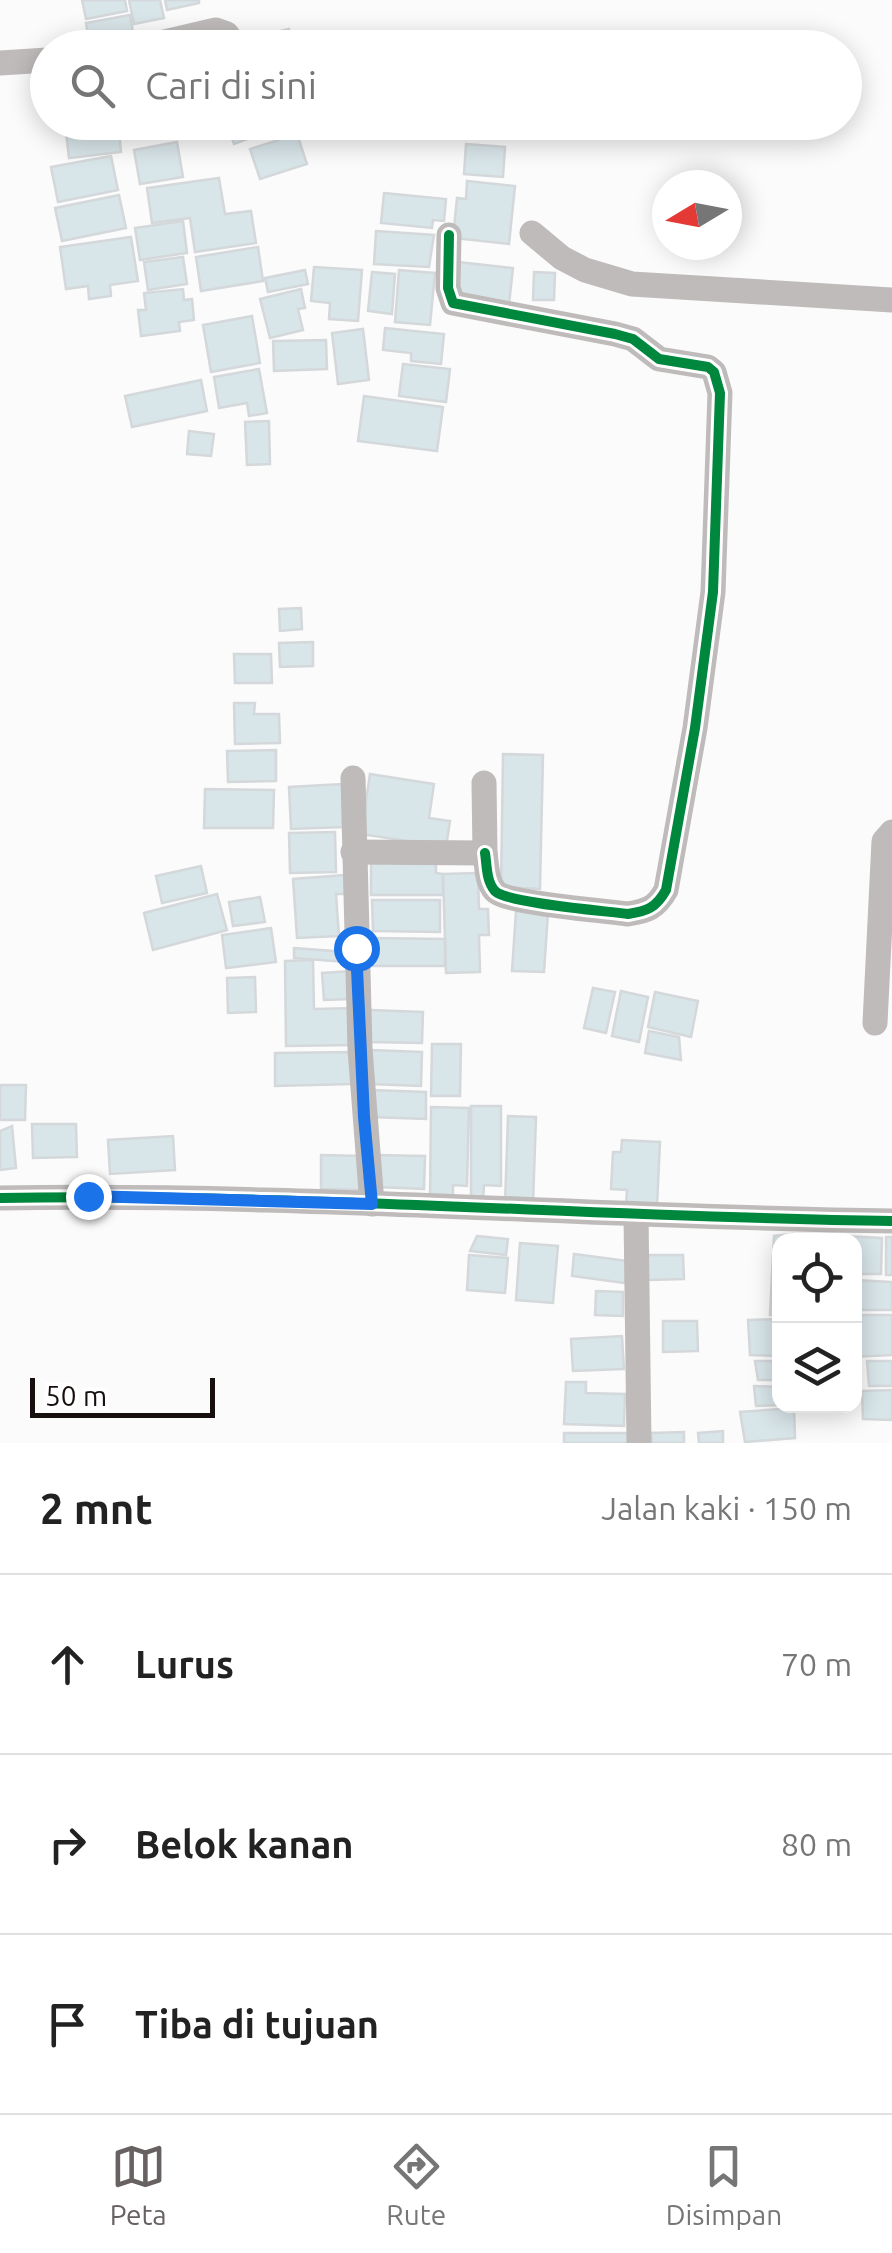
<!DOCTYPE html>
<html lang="id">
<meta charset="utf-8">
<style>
body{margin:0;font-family:Ubuntu,sans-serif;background:#f2f2f2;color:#222}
.controls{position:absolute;right:30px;bottom:30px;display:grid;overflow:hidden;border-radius:20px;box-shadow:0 5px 25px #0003}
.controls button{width:90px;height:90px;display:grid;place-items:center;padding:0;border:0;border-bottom:2px solid #e0e0e0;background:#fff;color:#222;font:50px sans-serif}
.compass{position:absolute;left:652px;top:170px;width:90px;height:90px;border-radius:50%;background:#fff;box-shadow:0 5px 25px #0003;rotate:260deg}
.scale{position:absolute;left:30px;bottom:25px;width:185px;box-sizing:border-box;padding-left:10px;border:5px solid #170f0e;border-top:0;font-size:28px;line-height:35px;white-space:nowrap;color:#170f0e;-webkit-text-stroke:8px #fff;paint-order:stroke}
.stop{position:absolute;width:30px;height:30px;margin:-22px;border:8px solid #1a73e8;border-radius:50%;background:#fff}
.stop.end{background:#1a73e8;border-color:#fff;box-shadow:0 2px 10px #0008}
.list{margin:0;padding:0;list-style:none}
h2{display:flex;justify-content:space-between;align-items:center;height:130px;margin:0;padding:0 40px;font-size:42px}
h2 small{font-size:32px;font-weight:400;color:#767676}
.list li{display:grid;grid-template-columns:65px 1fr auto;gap:30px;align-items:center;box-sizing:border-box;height:180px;padding:0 40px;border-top:2px solid #e0e0e0}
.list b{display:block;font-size:38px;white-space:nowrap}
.list em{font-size:32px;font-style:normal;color:#767676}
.icon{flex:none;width:55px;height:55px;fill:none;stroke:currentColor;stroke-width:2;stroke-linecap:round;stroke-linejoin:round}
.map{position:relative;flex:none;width:892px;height:1443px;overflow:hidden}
.search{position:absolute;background:#fff;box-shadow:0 5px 25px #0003;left:30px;right:30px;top:30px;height:110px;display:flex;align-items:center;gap:25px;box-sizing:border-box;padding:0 35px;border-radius:55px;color:#767676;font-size:38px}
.sheet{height:670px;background:#fff}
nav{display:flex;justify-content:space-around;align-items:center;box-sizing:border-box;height:140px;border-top:2px solid #e0e0e0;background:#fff;font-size:28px;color:#767676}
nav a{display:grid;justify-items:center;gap:5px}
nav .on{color:#676261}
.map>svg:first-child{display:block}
.building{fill:#d8e5e9;stroke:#d4d8da;stroke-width:2.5}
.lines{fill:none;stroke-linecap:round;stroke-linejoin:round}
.minor{stroke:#bebbba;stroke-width:25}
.cycleway-casing{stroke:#fff;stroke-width:16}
.cycleway{stroke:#00873e;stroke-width:10}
.route{stroke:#1a73e8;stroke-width:12}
</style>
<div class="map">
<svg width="892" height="1443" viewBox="0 0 892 1443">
<rect width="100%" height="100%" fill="#fbfbfb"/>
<g class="building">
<path d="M82,0H125L127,11L86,19Z"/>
<path d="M129,0H160L164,18L134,24Z"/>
<path d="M165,0H199V3L167,10Z"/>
<path d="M130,15L135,44L90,48L86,23Z"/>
<path d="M289,29L294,48H250L248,38Z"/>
<path d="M65,122H118L121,152L69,158Z"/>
<path d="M226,122H276L278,128L234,144Z"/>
<path d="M297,134L307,164L260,179L250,149Z"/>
<path d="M177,142L183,177L140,184L134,150Z"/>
<path d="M466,144L505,147L503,177L464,174Z"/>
<path d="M111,156L118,190L58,202L51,167Z"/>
<path d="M219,178L225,214L251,211L256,243L195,252L190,218L152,223L147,188Z"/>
<path d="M467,181L515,186L509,244L453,238L457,198L466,199Z"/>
<path d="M384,193L446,199L444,221L433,220L432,228L381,223Z"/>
<path d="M119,195L126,228L62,241L55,208Z"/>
<path d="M183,221L187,253L140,260L135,228Z"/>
<path d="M376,231L434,235L429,267L374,264Z"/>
<path d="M131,237L138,281L110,285L111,296L89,299L88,286L66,289L60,247Z"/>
<path d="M258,247L263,281L201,291L196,257Z"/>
<path d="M183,257L187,284L148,290L144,262Z"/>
<path d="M458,262L513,268L509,304L454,299Z"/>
<path d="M314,267L362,270L358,321L329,319L330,303L311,301Z"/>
<path d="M305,270L308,284L268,292L265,278Z"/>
<path d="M399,270L435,273L430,325L395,322Z"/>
<path d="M372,272L395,274L392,314L368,311Z"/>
<path d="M534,272L555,273L554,300H533Z"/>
<path d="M183,289L184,300L192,299L194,320L179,322L180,331L141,336L138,310H146L144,293Z"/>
<path d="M301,289L305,308L298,309L303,330L270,338L260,299Z"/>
<path d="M252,316L260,363L211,372L203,325Z"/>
<path d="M385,328L444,334L441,364L411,361V353L383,350Z"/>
<path d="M363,329L369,380L338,384L332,333Z"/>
<path d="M326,340L327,369L274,371L273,341Z"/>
<path d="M403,364L450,369L446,402L399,396Z"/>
<path d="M259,369L267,413L249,416L247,403L219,408L214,377Z"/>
<path d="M201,380L207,411L132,427L125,396Z"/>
<path d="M364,396L443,407L437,451L358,441Z"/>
<path d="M269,421L270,464L247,465L245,422Z"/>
<path d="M189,431L214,434L211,456L187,454Z"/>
<path d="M301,608L302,629L280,631L279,609Z"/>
<path d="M313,642V666L280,667L279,643Z"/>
<path d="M234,654H271L272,683H235Z"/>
<path d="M234,703H255L254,714H279L280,743L235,744Z"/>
<path d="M276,750V781L228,782L227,751Z"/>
<path d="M503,754L543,755L540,889L501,887Z"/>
<path d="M370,774L434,784L429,818L450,821L446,847L361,834Z"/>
<path d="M342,784L344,827L291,829L289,787Z"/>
<path d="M205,789L274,790L273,828H204Z"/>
<path d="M335,832L336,872L290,873L289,833Z"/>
<path d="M371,861H436V873L443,874V895H371Z"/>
<path d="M201,866L207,893L162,903L156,876Z"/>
<path d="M478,873L479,909H488L489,935H479L480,972L446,973L443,874Z"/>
<path d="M344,875L345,894H336L339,936L297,938L293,879Z"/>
<path d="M217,894L227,930L153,950L144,913Z"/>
<path d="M260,897L265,922L233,926L229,902Z"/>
<path d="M372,900H440V932L373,931Z"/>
<path d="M516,911L548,913L544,972L512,971Z"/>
<path d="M271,928L276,962L226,968L222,935Z"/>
<path d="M373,938L445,939V966H373Z"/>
<path d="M294,948L346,952V962L294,958Z"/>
<path d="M313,960L314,1009L355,1008V1045L286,1046L285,961Z"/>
<path d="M351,971L352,999L324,1000L322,973Z"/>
<path d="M255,977L256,1012L228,1013L227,978Z"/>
<path d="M593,988L615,992L606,1033L584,1028Z"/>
<path d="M621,991L648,997L639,1042L612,1036Z"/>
<path d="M655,992L698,1001L691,1037L648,1027Z"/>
<path d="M370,1010L423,1012L422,1043L369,1042Z"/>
<path d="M649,1031L679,1037L681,1060L645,1053Z"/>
<path d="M432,1044H461L460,1096H431Z"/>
<path d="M370,1050L422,1052L421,1086L370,1084Z"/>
<path d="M351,1052L352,1084L275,1086V1053Z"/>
<path d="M0,1085H26L25,1120H0Z"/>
<path d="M371,1090L426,1092V1119L370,1117Z"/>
<path d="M471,1106H501V1186L484,1185L483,1199H471Z"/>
<path d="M431,1107L469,1108L467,1186L453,1185V1199H430Z"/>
<path d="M508,1116L536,1117L533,1205L505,1204Z"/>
<path d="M32,1124H76L77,1157L33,1158Z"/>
<path d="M12,1126L16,1168L0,1170V1131Z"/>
<path d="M173,1136L175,1170L110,1174L108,1140Z"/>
<path d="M622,1140L660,1142L657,1206L626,1205L627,1190L611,1189L613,1152H621Z"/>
<path d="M321,1155L362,1156V1190L321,1189Z"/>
<path d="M377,1155L425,1156L424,1189L376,1187Z"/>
<path d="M793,1234V1240H780V1315H770L774,1236Z"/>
<path d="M477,1236L508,1239L506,1255L470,1251Z"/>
<path d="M844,1236L882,1238L881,1274H856L854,1240H844Z"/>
<rect x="886" y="1237" width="6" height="38"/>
<path d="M520,1243L558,1246L553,1303L516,1300Z"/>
<path d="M574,1254L628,1261L625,1283L572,1276Z"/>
<path d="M469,1255L508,1258L505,1293L467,1290Z"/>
<path d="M642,1255H683L684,1279L649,1280Z"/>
<path d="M854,1280L892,1282V1310H854Z"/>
<path d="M596,1291L623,1292V1316L595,1315Z"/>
<path d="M854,1315H892V1355L854,1357Z"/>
<path d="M780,1319V1356L750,1355L748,1320Z"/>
<path d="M663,1321H697L698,1351L663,1352Z"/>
<path d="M622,1336L624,1369L573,1371L571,1339Z"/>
<path d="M755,1361H780V1380H758Z"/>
<path d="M867,1361H892V1386H869Z"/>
<path d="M566,1382H586V1393L625,1394L624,1426L564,1424Z"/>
<path d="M754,1386L780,1387V1405L756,1406Z"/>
<path d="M892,1390V1420L863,1419L862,1391Z"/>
<path d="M794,1408L795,1438L745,1442L740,1412Z"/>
<path d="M723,1431V1443H699L698,1433Z"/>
<path d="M684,1432V1443H652L651,1433Z"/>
<rect x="564" y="1433" width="65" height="10"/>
</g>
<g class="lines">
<g class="minor">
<path d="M139,48L216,30L227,34L235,48"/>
<path d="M0,63L48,60"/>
<path d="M532,233L562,258L585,270L632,284L892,300"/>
<path d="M449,235L448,288L453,303L615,334L633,339L659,359L708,367L714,372L720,393L713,592L695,728L666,890C656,908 647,911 628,914C606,911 506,903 495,891C486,881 487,865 485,853"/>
<path d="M353,778L360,1049L372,1204"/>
<path d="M353,852L485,853L484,783"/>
<path d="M875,1023L884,841L892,832"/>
<path d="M0,1198C298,1193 595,1217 892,1221"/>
<path d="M636,1214L639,1443"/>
</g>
<g class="cycleway-casing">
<g id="cycleway">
<path d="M449,235L448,288L453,303L615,334L633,339L659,359L708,367L714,372L720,393L713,592L695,728L666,890C656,908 647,911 628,914C606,911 506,903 495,891C486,881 487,865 485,853"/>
<path d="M0,1198C298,1193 595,1217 892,1221"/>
</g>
</g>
<use href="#cycleway" class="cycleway"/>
</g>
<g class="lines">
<path class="route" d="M88,1196L372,1204L364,1117L356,948"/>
</g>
</svg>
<div class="controls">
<button><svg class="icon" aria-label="locate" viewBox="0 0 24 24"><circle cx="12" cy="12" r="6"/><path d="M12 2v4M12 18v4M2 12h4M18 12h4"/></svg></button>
<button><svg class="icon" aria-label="layers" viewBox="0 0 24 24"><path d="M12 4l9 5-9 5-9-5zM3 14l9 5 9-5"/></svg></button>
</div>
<svg class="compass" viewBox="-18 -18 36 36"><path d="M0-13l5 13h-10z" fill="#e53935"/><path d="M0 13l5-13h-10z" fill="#767676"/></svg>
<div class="scale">50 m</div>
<div class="stop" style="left:356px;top:948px"></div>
<div class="stop end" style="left:88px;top:1196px"></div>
<div class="search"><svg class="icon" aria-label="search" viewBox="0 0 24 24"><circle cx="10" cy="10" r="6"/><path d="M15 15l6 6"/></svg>Cari di sini</div>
</div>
<section class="sheet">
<h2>2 mnt<small>Jalan kaki · 150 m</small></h2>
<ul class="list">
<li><svg class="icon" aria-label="ahead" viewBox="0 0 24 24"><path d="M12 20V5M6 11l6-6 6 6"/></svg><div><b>Lurus</b></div><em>70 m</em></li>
<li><svg class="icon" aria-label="right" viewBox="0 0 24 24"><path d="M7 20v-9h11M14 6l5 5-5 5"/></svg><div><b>Belok kanan</b></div><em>80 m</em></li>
<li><svg class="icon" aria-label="arrive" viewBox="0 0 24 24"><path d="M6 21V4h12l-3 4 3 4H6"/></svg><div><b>Tiba di tujuan</b></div></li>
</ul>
</section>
<nav>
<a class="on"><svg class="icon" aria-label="map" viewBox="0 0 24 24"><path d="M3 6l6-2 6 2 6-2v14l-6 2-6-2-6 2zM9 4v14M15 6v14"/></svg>Peta</a>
<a><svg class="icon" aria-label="directions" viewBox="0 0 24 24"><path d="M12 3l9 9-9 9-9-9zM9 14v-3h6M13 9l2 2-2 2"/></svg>Rute</a>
<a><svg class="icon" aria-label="saved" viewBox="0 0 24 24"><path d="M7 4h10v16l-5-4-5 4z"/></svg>Disimpan</a>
</nav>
